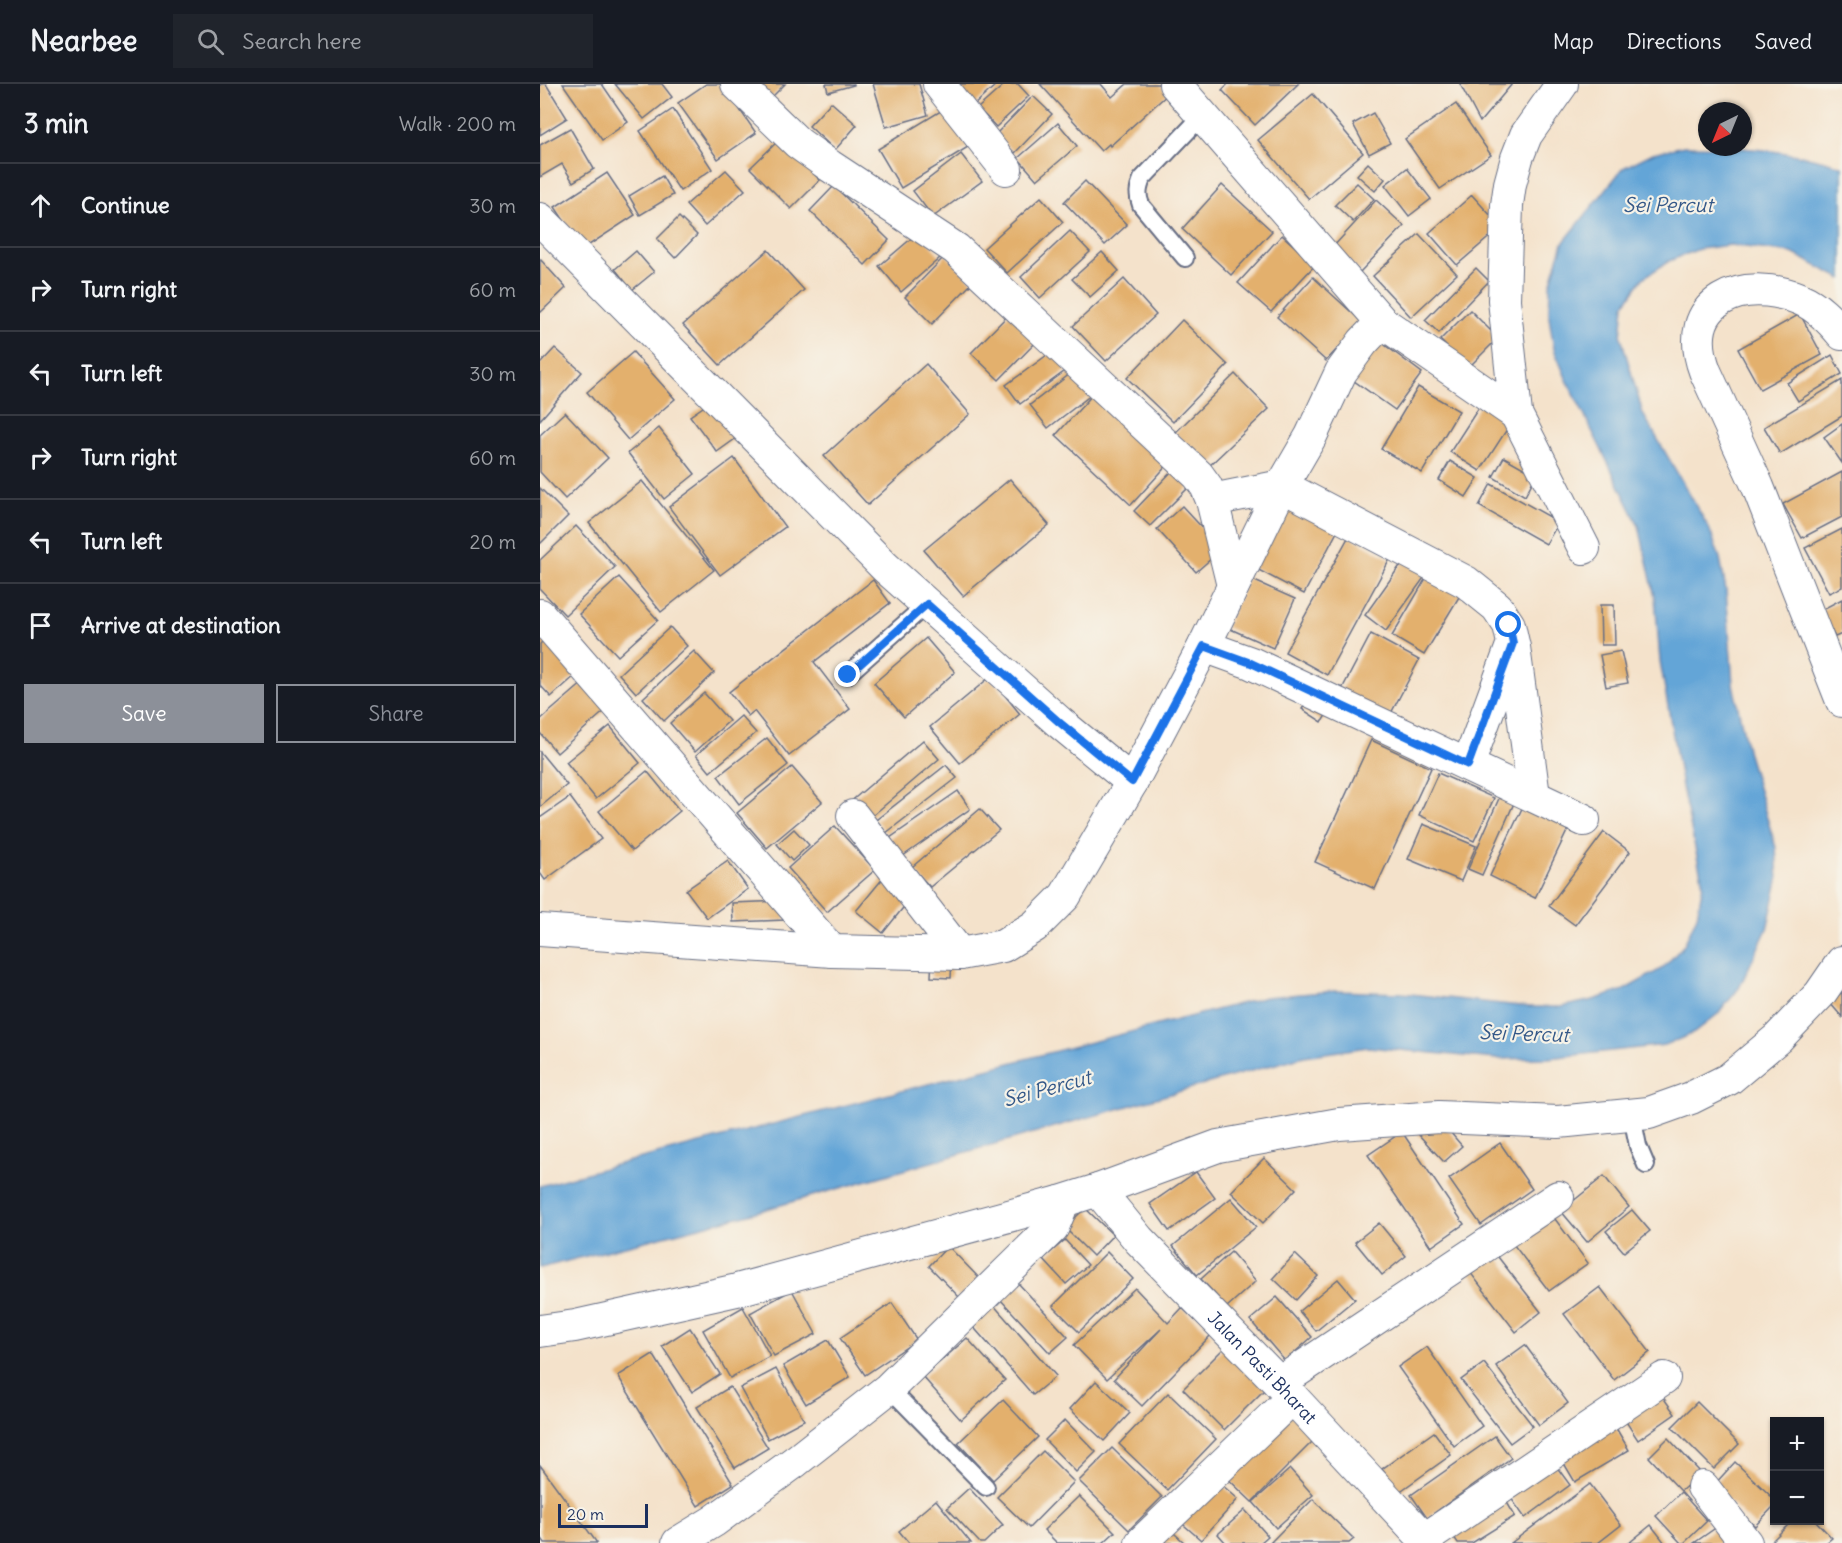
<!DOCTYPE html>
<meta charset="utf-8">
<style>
body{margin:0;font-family:Delius,sans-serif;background:#20242c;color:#f1f3f6}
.controls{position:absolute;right:18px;bottom:18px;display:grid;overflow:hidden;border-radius:0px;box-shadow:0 2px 4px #0004}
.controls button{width:54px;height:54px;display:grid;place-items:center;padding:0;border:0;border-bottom:2px solid #363941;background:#171b24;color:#f1f3f6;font:30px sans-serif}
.compass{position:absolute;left:1158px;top:18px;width:54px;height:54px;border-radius:50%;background:#171b24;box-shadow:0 2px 4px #0004;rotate:223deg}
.scale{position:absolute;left:18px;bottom:15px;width:90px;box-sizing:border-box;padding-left:6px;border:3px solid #1b2f5e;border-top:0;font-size:16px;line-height:21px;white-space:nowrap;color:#1b2f5e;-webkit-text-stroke:4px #f7f3e8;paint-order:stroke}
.stop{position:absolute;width:18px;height:18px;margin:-14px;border:4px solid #1a73e8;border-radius:50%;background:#fff}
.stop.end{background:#1a73e8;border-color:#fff;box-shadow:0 2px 6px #0008}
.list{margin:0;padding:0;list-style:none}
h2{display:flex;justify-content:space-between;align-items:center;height:78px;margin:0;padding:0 24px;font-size:26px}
h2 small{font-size:20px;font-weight:400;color:#9ea1a6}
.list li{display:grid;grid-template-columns:39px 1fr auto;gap:18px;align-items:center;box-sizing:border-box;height:84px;padding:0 24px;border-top:2px solid #363941}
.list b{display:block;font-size:22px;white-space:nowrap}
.list em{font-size:20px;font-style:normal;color:#9ea1a6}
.actions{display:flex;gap:12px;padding:18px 24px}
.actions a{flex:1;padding:14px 0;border:2px solid #8c9099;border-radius:0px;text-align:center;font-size:21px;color:#8c9099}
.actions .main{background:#8c9099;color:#fff}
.icon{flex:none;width:33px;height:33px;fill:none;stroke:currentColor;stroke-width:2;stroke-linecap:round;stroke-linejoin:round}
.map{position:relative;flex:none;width:1302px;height:1459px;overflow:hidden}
header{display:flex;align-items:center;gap:36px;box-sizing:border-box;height:84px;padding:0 30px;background:#171b24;border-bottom:2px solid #363941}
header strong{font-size:28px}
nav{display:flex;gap:33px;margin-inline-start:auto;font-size:21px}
.search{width:420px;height:54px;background:#20242c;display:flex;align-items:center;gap:15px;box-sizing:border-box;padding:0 21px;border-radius:0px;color:#9ea1a6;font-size:22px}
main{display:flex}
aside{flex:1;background:#171b24}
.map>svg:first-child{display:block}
.water{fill:#63a5d7;stroke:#3f6a9a;stroke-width:1.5}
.building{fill:#e3b06d}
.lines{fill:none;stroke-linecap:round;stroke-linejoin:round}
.lane-casing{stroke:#676e84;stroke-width:20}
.street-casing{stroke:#676e84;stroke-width:34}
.lane{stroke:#fff;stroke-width:16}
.street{stroke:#fff;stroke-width:32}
.route{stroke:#1a73e8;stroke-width:8}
.labels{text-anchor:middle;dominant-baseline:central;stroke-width:4.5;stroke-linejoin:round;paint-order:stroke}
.street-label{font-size:18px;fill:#1b2f5e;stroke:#f7f3e8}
.water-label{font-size:20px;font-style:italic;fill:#345888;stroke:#f7f3e8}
</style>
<header>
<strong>Nearbee</strong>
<div class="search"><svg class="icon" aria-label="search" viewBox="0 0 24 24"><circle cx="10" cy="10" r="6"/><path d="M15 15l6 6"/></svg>Search here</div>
<nav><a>Map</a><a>Directions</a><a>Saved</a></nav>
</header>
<main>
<aside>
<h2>3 min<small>Walk · 200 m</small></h2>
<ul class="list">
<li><svg class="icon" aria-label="ahead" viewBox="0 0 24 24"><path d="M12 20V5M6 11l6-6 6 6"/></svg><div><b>Continue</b></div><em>30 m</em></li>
<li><svg class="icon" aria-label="right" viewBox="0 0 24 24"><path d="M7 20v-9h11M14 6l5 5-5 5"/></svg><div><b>Turn right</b></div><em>60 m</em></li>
<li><svg class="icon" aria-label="left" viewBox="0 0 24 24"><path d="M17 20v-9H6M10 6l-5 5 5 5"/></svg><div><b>Turn left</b></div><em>30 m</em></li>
<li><svg class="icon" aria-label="right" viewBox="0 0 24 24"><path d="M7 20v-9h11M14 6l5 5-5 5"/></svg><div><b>Turn right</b></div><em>60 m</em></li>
<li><svg class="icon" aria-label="left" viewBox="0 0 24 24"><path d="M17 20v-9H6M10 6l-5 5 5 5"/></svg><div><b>Turn left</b></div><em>20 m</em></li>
<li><svg class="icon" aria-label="arrive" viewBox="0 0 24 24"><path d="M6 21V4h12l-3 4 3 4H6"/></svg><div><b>Arrive at destination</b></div></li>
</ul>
<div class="actions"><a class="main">Save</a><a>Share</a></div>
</aside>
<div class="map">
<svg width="1302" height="1459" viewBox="0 0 1302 1459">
<rect width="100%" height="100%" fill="#f7f3e8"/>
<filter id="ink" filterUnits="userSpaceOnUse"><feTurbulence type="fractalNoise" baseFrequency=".0167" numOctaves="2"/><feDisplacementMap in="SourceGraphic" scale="12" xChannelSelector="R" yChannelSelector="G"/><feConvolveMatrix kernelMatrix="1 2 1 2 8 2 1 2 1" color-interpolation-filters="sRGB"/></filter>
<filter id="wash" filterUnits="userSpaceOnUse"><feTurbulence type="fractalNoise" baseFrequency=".008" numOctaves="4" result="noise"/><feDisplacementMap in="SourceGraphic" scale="24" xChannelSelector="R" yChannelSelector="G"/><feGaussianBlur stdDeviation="1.35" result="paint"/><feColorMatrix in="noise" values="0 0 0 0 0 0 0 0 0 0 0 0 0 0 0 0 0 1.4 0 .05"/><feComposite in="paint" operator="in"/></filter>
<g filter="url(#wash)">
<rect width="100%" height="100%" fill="#f4e2cb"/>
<path class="water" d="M1144,62C1195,62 1252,66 1302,82V195L1252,169L1190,161L1159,165L1129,177L1103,194L1084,221L1081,253L1103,330L1169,444L1180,474L1186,506L1193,600L1208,670L1236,764L1238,797L1227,845L1199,904L1179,929L1154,949L1125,961L1008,974L956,975L828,963L764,972L202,1132L0,1184V1102L86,1078L726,913L795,907L861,909L989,923H1021L1053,916L1084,906L1123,884L1144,861L1157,832L1163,800L1143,708L1120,577L1115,513L1099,442L1026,294L1014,265L1009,233L1010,201L1023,159L1083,84L1113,69Z"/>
<g id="blocks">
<g class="building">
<path d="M0,0H6L27,34L0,51Z"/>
<path d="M23,0H62L88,38L62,56Z"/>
<path d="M75,0H122L132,13L104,35Z"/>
<path d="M166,0H182L216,49L178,75L138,19Z"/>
<path d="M216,0H245L231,14Z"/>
<path d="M286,0H314V1L288,8Z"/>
<path d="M333,0H379L388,31L346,43Z"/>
<path d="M411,0H457L432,23Z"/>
<path d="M465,0H478L489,12L456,43L438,24Z"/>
<path d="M500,0H561L572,13L587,0H619L628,10L570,62L569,60L561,67Z"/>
<path d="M688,0H758L715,41L682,6Z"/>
<path d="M920,0H972L940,38Z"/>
<path d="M773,10L823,69L769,115L718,56Z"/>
<path d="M493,12L512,30L475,69L455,51Z"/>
<path d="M291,18L317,41L295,66L269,42Z"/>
<path d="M916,20L951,71L900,105L865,55Z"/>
<path d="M133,25L172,85L140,107L100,47Z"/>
<path d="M404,25L428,63L361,104L338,65Z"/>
<path d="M833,29L850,59L829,70L813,40Z"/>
<path d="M518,39L537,62L497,96L478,74Z"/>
<path d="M30,44L54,85L33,98L22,80L0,93V61Z"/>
<path d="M239,56L280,96L251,125L210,84Z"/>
<path d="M421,70L442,97L393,133L373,107Z"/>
<path d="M828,79L845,95L835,107L817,91Z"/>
<path d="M867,84L891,115L869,132L845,101Z"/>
<path d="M186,86L205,106L165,142L146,121Z"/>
<path d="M67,89L95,131L43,165L15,123Z"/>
<path d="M122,92L133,111L100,131L89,112Z"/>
<path d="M545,97L587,141L565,161L524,118Z"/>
<path d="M817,99L834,115L813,138L795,121Z"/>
<path d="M682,101L732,147L691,191L642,145Z"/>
<path d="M294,102L349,156L325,181L270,127Z"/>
<path d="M932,111L961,143L917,181L889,149Z"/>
<path d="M501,113L523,138L467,189L444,164Z"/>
<path d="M836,116L864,142L820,188L793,163Z"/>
<path d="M139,133L157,151L135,174L117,155Z"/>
<path d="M530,147L550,168L500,214L481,193Z"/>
<path d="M379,148L401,173L361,208L339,182Z"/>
<path d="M879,150L917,190L871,233L833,192Z"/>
<path d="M742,151L775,181L731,228L698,199Z"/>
<path d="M228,166L264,206L180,281L143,241Z"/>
<path d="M96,167L114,188L92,206L75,185Z"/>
<path d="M562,168L579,187L550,213L532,195Z"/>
<path d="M406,171L433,198L392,240L365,213Z"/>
<path d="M0,175L26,204L0,229Z"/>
<path d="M936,184L949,197L899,249L885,236Z"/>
<path d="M773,193L822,238L786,277L737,233Z"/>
<path d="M584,195L616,231L566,277L533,242Z"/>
<path d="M474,225L502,252L459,296L431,269Z"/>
<path d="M930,226L958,254L928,284L900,256Z"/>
<path d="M1260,230L1282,271L1220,305L1198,265Z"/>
<path d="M642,236L688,281L633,338L587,294Z"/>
<path d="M838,256L882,289L855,326L810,294Z"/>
<path d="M518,263L532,282L480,320L466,301Z"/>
<path d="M15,264L42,288L0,336V280Z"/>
<path d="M93,268L135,315L88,356L47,308Z"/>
<path d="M1292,271L1302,290L1258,317L1247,299Z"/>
<path d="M386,280L430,330L328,421L284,372Z"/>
<path d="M539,283L556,307L508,344L490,321Z"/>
<path d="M695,290L729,325L668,383L635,349Z"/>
<path d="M1302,296V332L1240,370L1224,343Z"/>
<path d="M878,303L919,327L882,389L841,365Z"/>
<path d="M555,308L630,378L591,421L516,351Z"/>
<path d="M943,317L973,336L940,387L910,368Z"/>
<path d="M169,319L195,355L177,368L150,332Z"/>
<path d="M25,328L68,374L25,415L0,388V351Z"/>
<path d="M1302,340V379L1284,353Z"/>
<path d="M119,344L155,390L124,415L88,369Z"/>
<path d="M964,373L996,391L985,412L953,393Z"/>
<path d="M194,374L245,443L180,491L129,423Z"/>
<path d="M910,377L938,394L926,413L899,396Z"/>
<path d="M635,384L652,400L610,442L594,427Z"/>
<path d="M1302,388V433L1262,454L1243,420Z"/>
<path d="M470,395L509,441L423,512L384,466Z"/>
<path d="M102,397L174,486L121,528L49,439Z"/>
<path d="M951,400L1019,438L1006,460L939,422Z"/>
<path d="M0,404L28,432L0,460Z"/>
<path d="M747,415L799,444L764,510L711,482Z"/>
<path d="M642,422L682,465L656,488L617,445Z"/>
<path d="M36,442L75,483L25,531L0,505V476Z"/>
<path d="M1302,445V503L1289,509L1265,464Z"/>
<path d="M809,452L850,475L787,591L745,568Z"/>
<path d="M864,476L886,491L846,547L825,531Z"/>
<path d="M889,489L922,508L884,571L852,552Z"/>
<path d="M79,493L118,536L78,572L39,530Z"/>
<path d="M708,494L755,515L733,564L686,543Z"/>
<path d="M333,496L350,519L274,578L310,625L249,672L214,627L208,632L189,608Z"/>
<path d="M1302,515V550L1295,553L1281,526Z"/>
<path d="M1060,521H1074L1075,561H1061Z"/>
<path d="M130,543L147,562L96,609L79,590Z"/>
<path d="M831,550L879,576L849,633L801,607Z"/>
<path d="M386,554L415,588L364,633L334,599Z"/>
<path d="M4,556L36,591L11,613L0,601V560Z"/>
<path d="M154,567L174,589L124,637L103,614Z"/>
<path d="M1081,567L1088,599L1066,603L1060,571Z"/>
<path d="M450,593L480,630L420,679L390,643Z"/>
<path d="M44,598L67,625L17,669L0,649V636Z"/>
<path d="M164,609L189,637L155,668L130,639Z"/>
<path d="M769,614L789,626L782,638L762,625Z"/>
<path d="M201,632L216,649L170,688L156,671Z"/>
<path d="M70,642L100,679L56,715L26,678Z"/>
<path d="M227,654L248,681L199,720L178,692Z"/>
<path d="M383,656L399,675L325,738L309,719Z"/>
<path d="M831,656L891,684L835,805L775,778Z"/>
<path d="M0,668L27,701L0,723Z"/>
<path d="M406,681L417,694L346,749L336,736Z"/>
<path d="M252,683L282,718L227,764L197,729Z"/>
<path d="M107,687L140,727L92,767L59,727Z"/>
<path d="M898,689L954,714L934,757L879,731Z"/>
<path d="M964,703L978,710L942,791L928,785Z"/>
<path d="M418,707L430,725L363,772L350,754Z"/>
<path d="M30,713L61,755L5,796L0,789V734Z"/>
<path d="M986,716L1031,739L995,814L950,792Z"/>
<path d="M440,725L459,746L390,803L372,783Z"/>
<path d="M883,740L936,762L921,797L868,775Z"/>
<path d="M295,742L335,786L287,828L248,784Z"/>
<path d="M254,745L269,761L252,777L237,760Z"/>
<path d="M1064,748L1090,768L1035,841L1009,822Z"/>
<path d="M188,777L208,805L167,834L146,806Z"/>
<path d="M344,793L370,815L343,849L316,827Z"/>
<path d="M244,817L245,836L193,838L192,819Z"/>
<path d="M392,872L412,874L411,894L391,893Z"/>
<path d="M1302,908V933L1290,919Z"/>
<path d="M897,1033L922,1062L904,1078L878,1050Z"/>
<path d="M862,1048L924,1140L891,1163L828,1071Z"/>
<path d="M960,1059L992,1105L941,1141L909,1095Z"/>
<path d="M724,1074L756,1105L723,1139L691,1108Z"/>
<path d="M656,1088L675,1114L629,1147L610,1120Z"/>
<path d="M1064,1092L1089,1123L1047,1158L1021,1127Z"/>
<path d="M691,1114L716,1143L657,1191L633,1162Z"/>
<path d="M545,1124L573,1151L553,1172L525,1144Z"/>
<path d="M1092,1126L1110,1147L1084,1168L1066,1147Z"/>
<path d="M1009,1127L1048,1179L1009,1207L970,1156Z"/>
<path d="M839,1139L866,1172L842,1191L815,1158Z"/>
<path d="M525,1156L548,1181L526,1200L503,1175Z"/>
<path d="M408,1162L440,1195L420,1214L389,1182Z"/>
<path d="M951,1164L1001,1228L976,1248L926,1183Z"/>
<path d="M567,1168L593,1195L539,1248L513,1222Z"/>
<path d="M691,1168L716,1197L687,1223L661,1195Z"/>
<path d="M755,1170L778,1192L756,1216L733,1194Z"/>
<path d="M798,1195L815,1215L776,1247L759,1227Z"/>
<path d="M478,1199L528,1253L510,1269L460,1215Z"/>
<path d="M1060,1203L1110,1268L1074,1296L1024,1230Z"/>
<path d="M595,1204L628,1239L642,1224L671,1251L602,1322L574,1295L621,1245L567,1295L534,1261Z"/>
<path d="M252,1206L276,1250L234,1272L210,1229Z"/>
<path d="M737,1213L772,1253L745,1277L710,1236Z"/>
<path d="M451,1218L516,1292L493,1311L429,1238Z"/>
<path d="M352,1219L377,1256L325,1291L300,1254Z"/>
<path d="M203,1223L230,1272L190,1294L163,1246Z"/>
<path d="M150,1244L180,1290L152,1308L122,1262Z"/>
<path d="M427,1254L465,1296L421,1336L383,1293Z"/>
<path d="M288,1256L310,1293L266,1320L243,1282Z"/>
<path d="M985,1261L1028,1319L999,1341L956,1282Z"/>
<path d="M685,1263L726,1304L684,1346L643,1305Z"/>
<path d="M887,1263L942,1342L914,1362L858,1283Z"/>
<path d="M113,1270L193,1400L158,1422L78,1292Z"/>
<path d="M944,1279L993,1342L970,1359L921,1296Z"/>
<path d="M236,1285L264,1336L228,1355L200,1304Z"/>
<path d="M556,1297L590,1329L564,1357L530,1325Z"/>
<path d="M1115,1302L1135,1330L1098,1356L1079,1327Z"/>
<path d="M190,1303L228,1364L195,1384L157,1323Z"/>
<path d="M628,1309L676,1355L627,1406L579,1360Z"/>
<path d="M463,1316L498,1353L453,1396L418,1359Z"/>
<path d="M1157,1318L1199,1360L1174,1385L1132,1343Z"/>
<path d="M749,1327L776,1354L712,1418L685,1392Z"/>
<path d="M525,1336L556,1368L536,1388L505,1356Z"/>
<path d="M1073,1339L1089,1366L1035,1398L1019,1371Z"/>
<path d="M894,1348L911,1371L859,1408L842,1385Z"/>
<path d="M955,1352L971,1374L887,1434L871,1411Z"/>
<path d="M1128,1354L1161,1389L1141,1407L1109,1373Z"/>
<path d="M572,1364L622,1413L589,1446L539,1397Z"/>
<path d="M503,1367L534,1398L489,1444L457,1413Z"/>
<path d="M1011,1375L1030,1401L985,1434L966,1407Z"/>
<path d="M1195,1378L1234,1415V1422L1215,1442L1173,1402Z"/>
<path d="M0,1381L57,1459H5L0,1452Z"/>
<path d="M750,1385L773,1411L736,1444L713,1418Z"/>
<path d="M673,1393L698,1415L661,1456L637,1435Z"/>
<path d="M1050,1400L1081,1441L1058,1459H971Z"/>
<path d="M429,1404L463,1441L444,1459H440L407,1424Z"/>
<path d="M1141,1408L1167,1437L1144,1459H1141L1116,1432Z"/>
<path d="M962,1410L975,1432L932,1459H918L908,1444Z"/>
<path d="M539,1412L575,1448L563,1459H517L504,1446Z"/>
<path d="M773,1415L814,1455L809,1459H730Z"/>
<path d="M396,1416L431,1459H369L359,1447Z"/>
<path d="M705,1426L728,1452L720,1459H686L678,1450Z"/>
<path d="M1253,1436H1275L1292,1454L1286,1459H1230Z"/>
<path d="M1111,1441L1125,1459H1089Z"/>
<path d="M626,1442L645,1459H610Z"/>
<path d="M1177,1443L1188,1459H1154Z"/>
</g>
</g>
</g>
<g filter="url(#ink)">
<use href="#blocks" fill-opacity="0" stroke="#676e84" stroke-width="1.5"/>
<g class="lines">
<g class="lane-casing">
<g id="lane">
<path d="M645,174L601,121C597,111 598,105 602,95L662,32"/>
<path d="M307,591L387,520"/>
<path d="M1092,1032L1098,1062L1106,1081"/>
<path d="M349,1304L446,1403"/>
</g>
</g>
<g class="street-casing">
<g id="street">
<path d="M197,0L258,59L290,82L416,165L658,391L666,402L672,416L693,502"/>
<path d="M399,0L466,85"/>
<path d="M635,0L842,238L976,330"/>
<path d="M1022,0L986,51L977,74L970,100L967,121L964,216L976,330L1044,464"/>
<path d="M0,135L345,483L519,638L592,698"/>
<path d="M1302,250C1290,236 1277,222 1260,215C1202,191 1139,217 1165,287L1218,403L1302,617"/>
<path d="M672,416L742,402L926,498L957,523L969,541L973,559L928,681"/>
<path d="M0,531L292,867"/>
<path d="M664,562L711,579L1044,736"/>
<path d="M974,563L994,712"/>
<path d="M313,732L420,870"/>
<path d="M0,846L292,867L420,870L463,862L495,842L525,812L592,698L664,562L742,402L771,352L801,288L823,258L842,238"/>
<path id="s1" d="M558,1106L599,1156L739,1299L888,1459"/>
<path d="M0,1247L35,1242L197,1206L520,1118L558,1106L678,1062L799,1040L899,1033L1018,1038L1109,1029L1151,1014L1189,995L1238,954L1280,910L1302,878"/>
<path d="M739,1299L1018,1113"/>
<path d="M1163,1403L1206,1459"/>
<path d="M885,1455L1124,1294"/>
<path d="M138,1459L174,1437L256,1377L349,1304L513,1143L520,1126V1118"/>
<path d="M601,1459L752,1314"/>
</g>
</g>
<use href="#lane" class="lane"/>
<use href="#street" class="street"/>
</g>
</g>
<g class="lines" filter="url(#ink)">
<path class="route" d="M308,591L387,520L519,638L592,698L664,562L711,579L928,681L973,559L969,541"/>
</g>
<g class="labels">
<g class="street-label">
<text stroke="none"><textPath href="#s1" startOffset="242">Jalan Pasti Bharat</textPath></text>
</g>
<g class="water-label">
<text x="1128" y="120">Sei Percut</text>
<text transform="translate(984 949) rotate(2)">Sei Percut</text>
<text transform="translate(507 1004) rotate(-15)">Sei Percut</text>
</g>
</g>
</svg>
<div class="controls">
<button>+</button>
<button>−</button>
</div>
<svg class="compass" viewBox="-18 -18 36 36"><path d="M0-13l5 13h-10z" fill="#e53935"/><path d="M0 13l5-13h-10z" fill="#9ea1a6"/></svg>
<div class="scale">20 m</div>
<div class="stop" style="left:969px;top:541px"></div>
<div class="stop end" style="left:308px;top:591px"></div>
</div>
</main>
